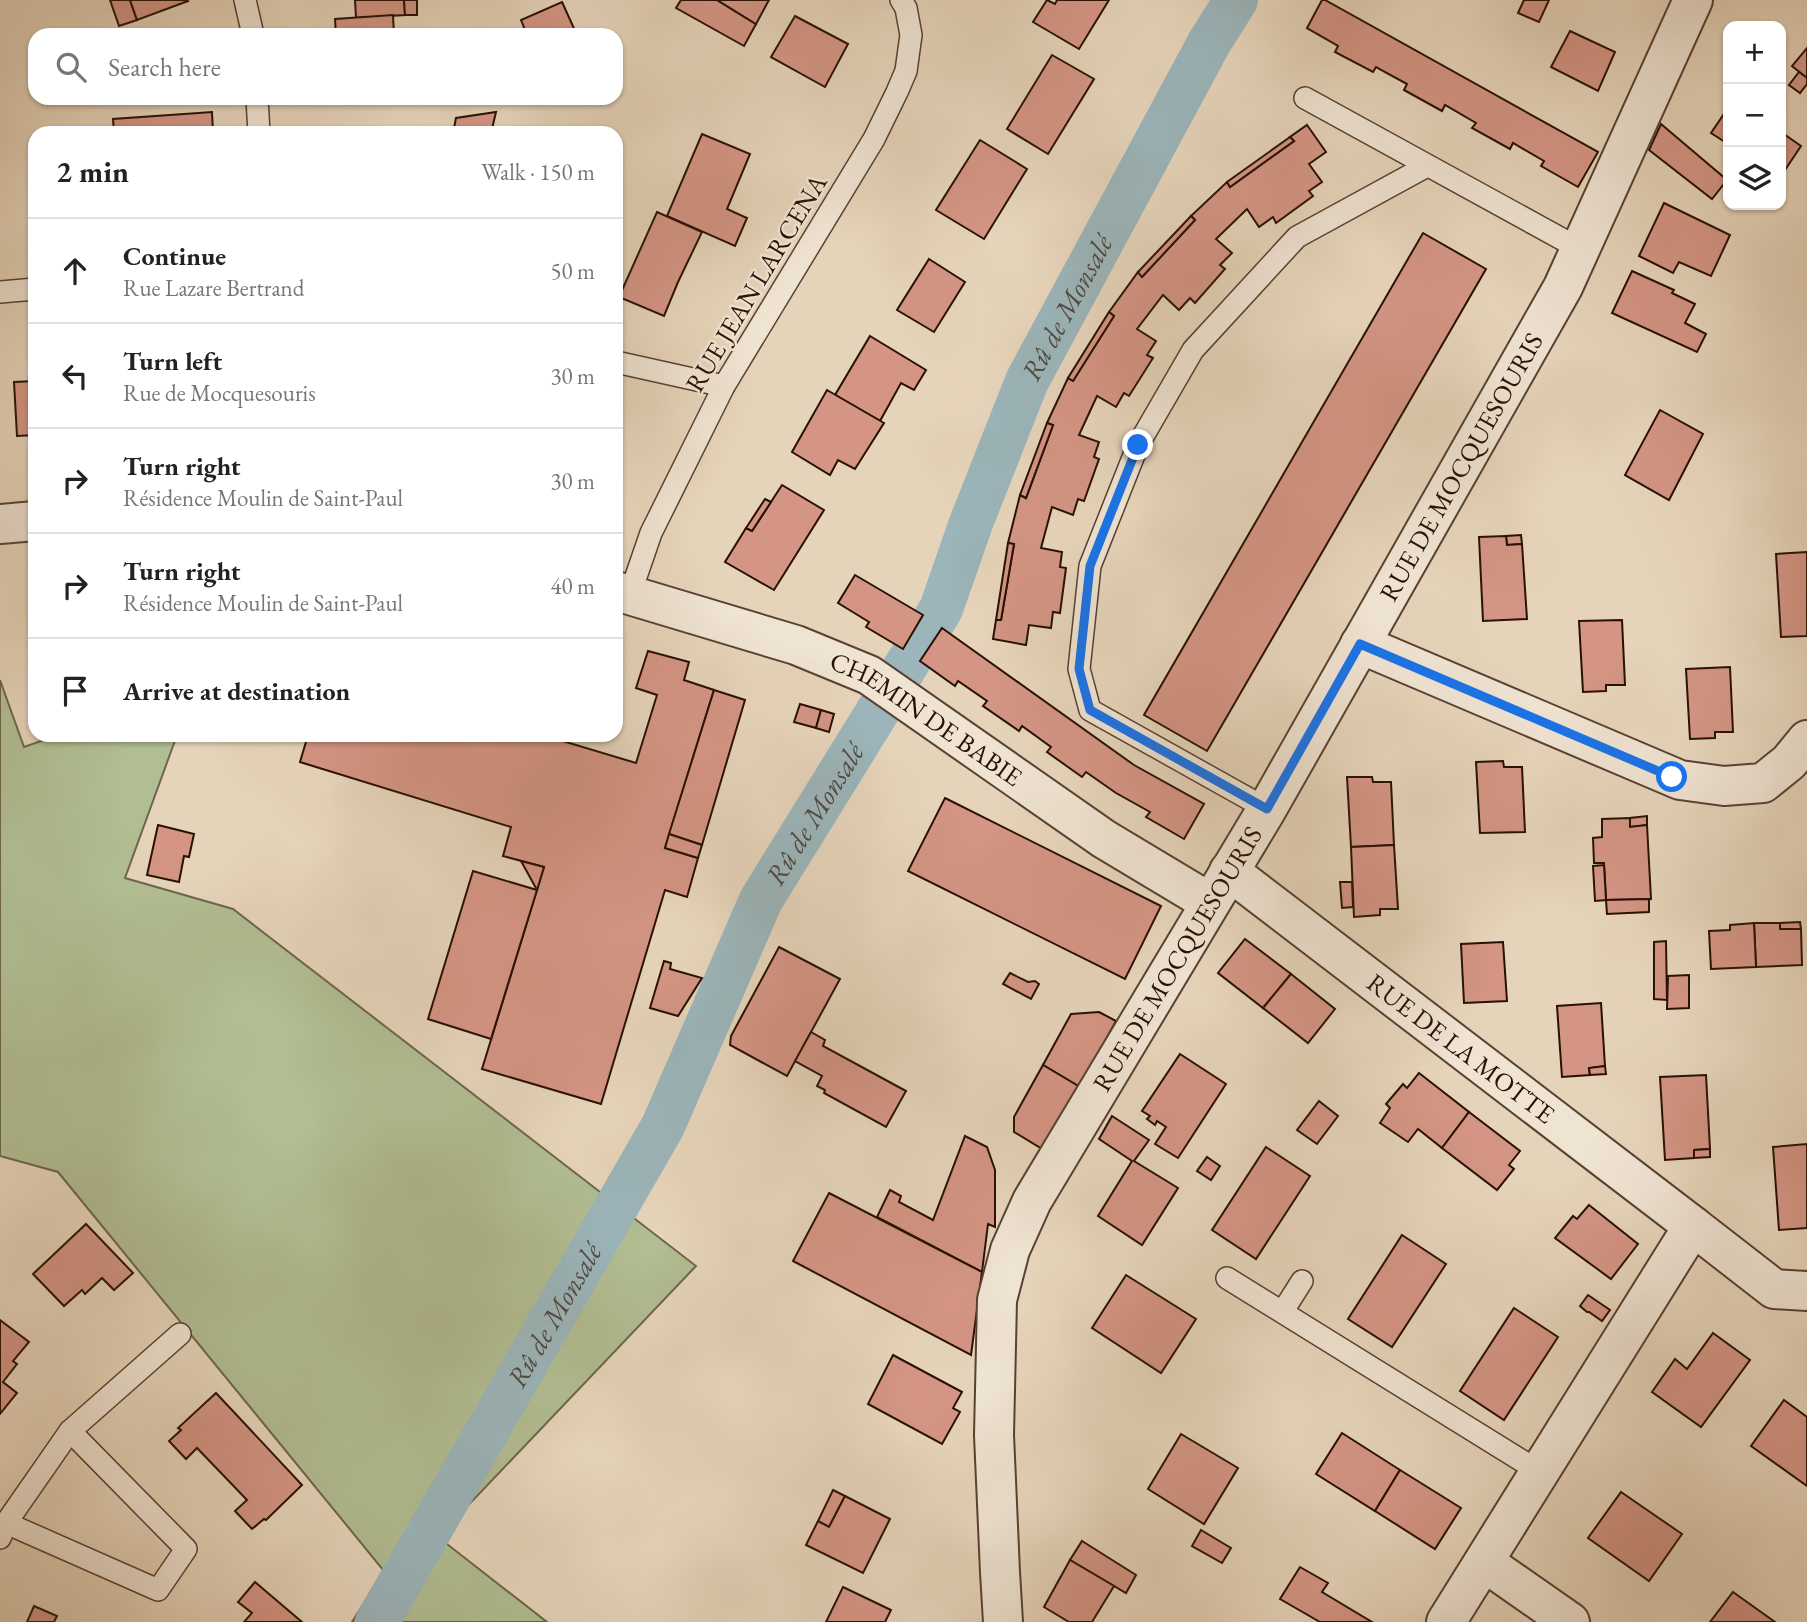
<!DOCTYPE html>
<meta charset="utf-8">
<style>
body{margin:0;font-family:"EB Garamond",serif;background:#f6f6f6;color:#222}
.controls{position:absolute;right:21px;top:21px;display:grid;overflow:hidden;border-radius:14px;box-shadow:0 2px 5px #0004}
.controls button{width:63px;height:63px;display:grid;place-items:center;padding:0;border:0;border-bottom:2px solid #e0e0e0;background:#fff;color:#222;font:35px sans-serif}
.stop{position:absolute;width:21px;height:21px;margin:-16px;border:5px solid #1a73e8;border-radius:50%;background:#fff}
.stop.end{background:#1a73e8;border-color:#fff;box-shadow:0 2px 7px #0008}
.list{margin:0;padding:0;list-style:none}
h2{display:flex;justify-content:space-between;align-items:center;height:91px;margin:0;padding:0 28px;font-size:30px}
h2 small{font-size:23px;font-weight:400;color:#767676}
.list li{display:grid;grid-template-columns:46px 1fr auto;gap:21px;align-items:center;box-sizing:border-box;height:105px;padding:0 28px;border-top:2px solid #e0e0e0}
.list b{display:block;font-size:26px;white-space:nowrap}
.list p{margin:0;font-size:23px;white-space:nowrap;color:#767676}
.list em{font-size:23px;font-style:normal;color:#767676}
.icon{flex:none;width:38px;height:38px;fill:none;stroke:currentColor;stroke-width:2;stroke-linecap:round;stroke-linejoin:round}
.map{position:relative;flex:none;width:1807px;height:1622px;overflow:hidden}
.search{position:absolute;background:#fff;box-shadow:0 2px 5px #0004;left:28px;top:28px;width:595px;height:77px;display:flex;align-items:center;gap:18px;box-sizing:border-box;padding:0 24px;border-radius:21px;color:#767676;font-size:26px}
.panel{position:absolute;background:#fff;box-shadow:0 2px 5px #0004;left:28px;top:126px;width:595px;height:616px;border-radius:21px}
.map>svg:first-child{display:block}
.green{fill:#b1bd92;stroke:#6d664c;stroke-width:2}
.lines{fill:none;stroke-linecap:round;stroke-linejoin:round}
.canal{stroke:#9bb5ba;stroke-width:44}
.building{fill:#d49584;stroke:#291005;stroke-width:2}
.lane-casing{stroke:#584132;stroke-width:24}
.street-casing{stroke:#584132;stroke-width:42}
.lane{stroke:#efe3d2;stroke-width:21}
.street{stroke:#efe3d2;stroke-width:38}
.route{stroke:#1a73e8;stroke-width:9}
.labels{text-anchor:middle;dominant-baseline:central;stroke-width:5;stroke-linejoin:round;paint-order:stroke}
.street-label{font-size:26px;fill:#291005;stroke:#efe3d2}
.water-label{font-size:28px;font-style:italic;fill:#514a44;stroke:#efe3d2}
</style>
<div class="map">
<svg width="1807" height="1622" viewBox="0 0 1807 1622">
<rect width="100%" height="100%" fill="#e6d4ba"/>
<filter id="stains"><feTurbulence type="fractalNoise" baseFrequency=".00286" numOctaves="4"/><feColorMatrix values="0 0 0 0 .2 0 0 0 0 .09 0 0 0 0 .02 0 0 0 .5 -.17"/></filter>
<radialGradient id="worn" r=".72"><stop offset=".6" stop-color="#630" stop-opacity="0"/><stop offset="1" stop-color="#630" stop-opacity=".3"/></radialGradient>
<path class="green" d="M0,680L24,747L58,735H177L125,878L233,909L696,1266L438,1537L547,1622H352L384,1571L58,1172L0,1156Z"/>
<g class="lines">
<path class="canal" id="s1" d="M377,1622L663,1126L761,900L941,609L971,523L1027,381L1209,43L1236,0"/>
</g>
<g class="building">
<path d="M110,0H130L137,20L119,26Z"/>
<path d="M130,0H187L188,1L137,20Z"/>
<path d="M355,0H404L405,15L356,18Z"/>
<path d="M404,0H417V15H405Z"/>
<path d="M681,0H717L756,24L744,46L676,8Z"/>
<path d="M717,0H769L756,24Z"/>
<path d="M1047,0L1055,4L1057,0H1109L1079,49L1033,22Z"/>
<path d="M1322,0H1325L1598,152L1578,187L1541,166L1544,161L1513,143L1510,149L1472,128L1476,123L1445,105L1442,111L1404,90L1407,84L1376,67L1373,72L1335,52L1338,46L1307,28Z"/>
<path d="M1524,0H1549L1539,22L1518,13Z"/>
<path d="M562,2L577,35H527L521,20Z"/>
<path d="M393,15L394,35H336L335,19Z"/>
<path d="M795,16L848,44L825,87L771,57Z"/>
<path d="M1570,31L1615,52L1598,91L1551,67Z"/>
<path d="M1807,48V78L1792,66Z"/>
<path d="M1052,55L1094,79L1048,154L1007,129Z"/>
<path d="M1799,72L1807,78V84L1800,93L1789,85Z"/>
<path d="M1728,108V144L1711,133Z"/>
<path d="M212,112L213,133H114L113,119Z"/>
<path d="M496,112L491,133H453L456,118Z"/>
<path d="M1661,124L1727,180L1712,199L1649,150Z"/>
<path d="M1307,125L1326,152L1309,164L1322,182L1309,191L1313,196L1276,223L1273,217L1259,227L1247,209L1216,239L1232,253L1220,265L1225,269L1195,303L1190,298L1179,310L1163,295L1137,329L1156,341L1147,355L1153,358L1129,396L1124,393L1116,407L1097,396L1079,435L1099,442L1094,457L1099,459L1084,501L1078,499L1073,515L1052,507L1041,548L1062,552L1060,567L1066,568L1060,613L1053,612L1051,628L1029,625L1026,645L993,639L996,620H1001L1014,544L1008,543L1020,495L1026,498L1053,425L1047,423L1068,378L1073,381L1114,316L1109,312L1138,272L1142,277L1195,220L1191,216L1227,182L1230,187L1294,141L1290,137Z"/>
<path d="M1781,132L1801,146L1781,176Z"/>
<path d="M702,134L750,154L727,209L747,218L735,246L667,216Z"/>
<path d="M1290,137L1294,141L1230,187L1227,182Z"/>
<path d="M980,140L1027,169L984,239L936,210Z"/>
<path d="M1664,203L1730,235L1711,276L1679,262L1673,273L1639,256Z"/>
<path d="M657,212L702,232L678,282L664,316L619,297Z"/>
<path d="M1191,216L1195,220L1142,277L1138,272Z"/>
<path d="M1423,233L1486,269L1207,751L1144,715Z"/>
<path d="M929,259L965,282L934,332L897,310Z"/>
<path d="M1632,271L1674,290L1672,293L1695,304L1685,323L1706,334L1697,352L1612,313Z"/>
<path d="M1109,312L1114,316L1073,381L1068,378Z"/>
<path d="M870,336L926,370L914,390L901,383L880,421L835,395Z"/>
<path d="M35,381V435L17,436L14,382Z"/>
<path d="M827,390L884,423L855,469L838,460L830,475L792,452Z"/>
<path d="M1660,410L1703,434L1669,500L1625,475Z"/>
<path d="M1047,423L1053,425L1026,498L1020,495Z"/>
<path d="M782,485L824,510L774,590L725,562L746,528L752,531Z"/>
<path d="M765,499L771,502L752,531L746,528Z"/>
<path d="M1521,535L1522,544L1507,545L1506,536Z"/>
<path d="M1506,536L1507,545L1522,544L1527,619L1483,621L1479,537Z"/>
<path d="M1008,543L1014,544L1001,620H996Z"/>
<path d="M1807,552V636L1781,637L1776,554Z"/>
<path d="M855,575L923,615L903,649L866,627L869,622L838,603Z"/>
<path d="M1622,620L1625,685H1606V691L1583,692L1579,621Z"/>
<path d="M942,628L1134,765L1204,804L1184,839L1146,817L1150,812L1116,793L1086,772L1082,777L1047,752L1051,747L1022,726L1019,731L983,706L987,701L958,681L955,686L920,661Z"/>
<path d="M648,651L689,662L684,680L714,690L665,848L698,858L687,897L665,890L601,1104L482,1069L544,867L503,856L511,827L300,762L308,735H547L546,736L636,763L657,695L636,688Z"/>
<path d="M1730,667L1733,732H1715V738L1690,739L1686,669Z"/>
<path d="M714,690L745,700L702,845L669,834Z"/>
<path d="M800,704L821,710L816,728L794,722Z"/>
<path d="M821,710L834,714L829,732L816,728Z"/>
<path d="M1503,761L1504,767H1522L1525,832L1480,833L1476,762Z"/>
<path d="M1347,777H1372L1373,782H1391L1394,845L1351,847Z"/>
<path d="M945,798L1161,906L1125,979L908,871Z"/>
<path d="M1647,816V825L1630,827V818Z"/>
<path d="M1630,818V827L1647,825L1651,899L1606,900L1604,863H1594L1593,838L1602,837V819Z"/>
<path d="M158,825L194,834L189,857L184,856L179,882L147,875Z"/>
<path d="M669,834L702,845L698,858L665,848Z"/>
<path d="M1394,845L1398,909H1380V915L1354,917L1351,847Z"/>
<path d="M521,861L544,867L537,890Z"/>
<path d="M1604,865L1606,900L1595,901L1593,866Z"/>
<path d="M473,871L537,890L491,1039L428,1019Z"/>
<path d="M1340,882H1352L1353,907L1342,908Z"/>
<path d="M1649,899V912L1607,914L1606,900Z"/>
<path d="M1800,922L1801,929H1780V923Z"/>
<path d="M1754,923H1780V929H1801L1802,965L1756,967Z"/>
<path d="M1754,923L1756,967L1711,969L1709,931L1730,930V925Z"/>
<path d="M1245,939L1291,974L1263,1008L1218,973Z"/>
<path d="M1666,941L1667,1000L1654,999V942Z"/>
<path d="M1503,942L1507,1001L1464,1003L1461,944Z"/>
<path d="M779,947L840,979L787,1076L730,1045L731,1036Z"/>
<path d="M664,961L671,963L670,969L702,978L678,1016L650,1008Z"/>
<path d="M1010,973L1028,982L1035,981L1039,984L1031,999L1003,984Z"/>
<path d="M1291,974L1335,1009L1308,1043L1263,1008Z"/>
<path d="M1689,975V1008L1667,1009L1668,976Z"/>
<path d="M1601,1003L1605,1066L1589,1068L1590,1075L1562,1077L1557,1006Z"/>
<path d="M1099,1012L1116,1021L1080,1087L1043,1065L1071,1014Z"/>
<path d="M811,1032L825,1040L823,1046L906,1091L886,1127L824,1093L825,1090L817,1086L822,1076L795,1061Z"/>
<path d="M1180,1054L1226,1084L1178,1158L1155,1144L1166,1127L1157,1121L1155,1125L1147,1119L1150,1116L1142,1111Z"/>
<path d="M1043,1065L1080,1087L1044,1150L1014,1132V1117Z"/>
<path d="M1605,1066L1606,1074L1590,1075L1589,1068Z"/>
<path d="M1419,1073L1469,1112L1442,1148L1418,1129L1408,1142L1380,1123L1390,1108L1386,1104L1403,1084L1407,1088Z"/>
<path d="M1706,1075L1710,1149L1694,1150V1158L1665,1160L1660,1077Z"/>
<path d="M1319,1101L1338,1116L1317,1144L1297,1130Z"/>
<path d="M1469,1112L1520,1151L1509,1165L1514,1169L1497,1190L1442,1148Z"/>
<path d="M1112,1116L1149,1140L1134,1161L1178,1188L1142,1245L1098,1216L1132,1161L1099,1139Z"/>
<path d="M965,1136L987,1147L995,1170V1227L988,1224L982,1272L877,1217L890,1190L901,1196L899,1202L933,1220Z"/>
<path d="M1807,1144V1228L1779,1230L1773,1147Z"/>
<path d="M1266,1147L1310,1176L1256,1259L1212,1230Z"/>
<path d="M1710,1149V1157L1694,1158V1150Z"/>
<path d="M1207,1157L1220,1166L1211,1180L1197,1171Z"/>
<path d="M829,1193L982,1272L971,1355L793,1261Z"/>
<path d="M1589,1205L1638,1244L1611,1279L1555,1238L1573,1216L1577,1219Z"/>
<path d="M86,1224L133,1273L114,1290L102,1278L85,1294L82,1290L64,1306L33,1274Z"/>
<path d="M1402,1235L1446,1264L1392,1347L1348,1319Z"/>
<path d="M1126,1275L1196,1319L1161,1373L1092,1328Z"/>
<path d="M1588,1295L1610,1310L1602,1321L1589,1312H1587L1580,1306Z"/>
<path d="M1514,1308L1558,1337L1504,1420L1460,1391Z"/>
<path d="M0,1320L29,1342L13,1361L17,1364L3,1382L17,1393L0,1414Z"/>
<path d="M1713,1333L1750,1360L1701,1427L1652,1392L1675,1359L1687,1369Z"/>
<path d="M893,1355L962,1392L953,1408L960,1412L942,1444L868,1404Z"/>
<path d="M216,1393L302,1485L266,1520L264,1519L252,1529L235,1511L247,1500L197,1448L186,1459L169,1441L181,1430L178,1428Z"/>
<path d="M1784,1400L1807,1417V1486L1751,1446Z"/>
<path d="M1342,1433L1400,1470L1375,1511L1316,1474Z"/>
<path d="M1181,1434L1238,1468L1204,1524L1148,1489Z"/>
<path d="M1400,1470L1461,1508L1435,1549L1375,1511Z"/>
<path d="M833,1490L845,1496L829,1527L818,1521Z"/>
<path d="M1621,1492L1682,1534L1649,1581L1588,1538Z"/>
<path d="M845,1496L890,1519L863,1573L806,1545L818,1521L829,1527Z"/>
<path d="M1201,1530L1231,1548L1222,1563L1192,1546Z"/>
<path d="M1082,1541L1136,1575L1126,1593L1070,1560Z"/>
<path d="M1070,1560L1114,1586L1092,1622H1069L1044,1607Z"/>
<path d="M1300,1567L1328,1583L1322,1592L1372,1622H1320L1280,1599Z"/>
<path d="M255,1582L302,1622H244L252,1613L238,1602Z"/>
<path d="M843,1587L891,1610L885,1622H826Z"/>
<path d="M1733,1592L1775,1622H1710Z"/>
<path d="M34,1606L57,1616L54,1622H27Z"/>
</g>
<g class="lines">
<g class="lane-casing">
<g id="lane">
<path d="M245,0L253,35"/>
<path d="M257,98L259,133"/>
<path d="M1305,98L1580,249"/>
<path d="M0,292L35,289"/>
<path d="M616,362L724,386"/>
<path d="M630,594L651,533L724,386L874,139L897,92L906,71L911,35L906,8L901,0"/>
<path d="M1267,809L1090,710L1079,669L1090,566L1138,445L1193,350L1297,237L1427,166"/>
<path d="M1227,1278L1540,1472"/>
<path d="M1283,1311L1302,1281"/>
<path d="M6,1523L158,1590L186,1549L70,1431"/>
<path d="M0,1538L6,1523L70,1431L180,1334"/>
</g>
</g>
<g class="street-casing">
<g id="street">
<path d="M0,524L35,521"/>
<path id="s2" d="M616,591L796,645L869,675L1104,839L1209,902"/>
<path d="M1360,644L1680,780L1724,786L1763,783L1789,762L1807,740"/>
<path id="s3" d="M1229,871L1693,1226"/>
<path d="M1484,1562L1570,1622"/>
<path id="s4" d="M1003,1622L1000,1572L994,1435L997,1300L1010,1250L1032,1201L1267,809L1563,287L1693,0"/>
<path d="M1446,1622L1693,1226L1774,1289L1807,1291"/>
</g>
</g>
<use href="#lane" class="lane"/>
<use href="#street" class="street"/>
</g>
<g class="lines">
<path class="route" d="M1138,445L1090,566L1079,669L1090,710L1267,809L1360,644L1672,777"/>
</g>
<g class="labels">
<g class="street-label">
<text transform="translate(756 283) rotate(-59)">RUE JEAN LARCENA</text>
<text stroke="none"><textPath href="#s4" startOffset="1278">RUE DE MOCQUESOURIS</textPath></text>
<text stroke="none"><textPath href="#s2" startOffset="338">CHEMIN DE BABIE</textPath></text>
<text stroke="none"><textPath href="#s4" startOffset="710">RUE DE MOCQUESOURIS</textPath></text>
<text stroke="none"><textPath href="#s3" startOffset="292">RUE DE LA MOTTE</textPath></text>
</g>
<g class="water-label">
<text stroke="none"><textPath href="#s1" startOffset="1488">Rû de Monsalé</textPath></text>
<text stroke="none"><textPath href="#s1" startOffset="920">Rû de Monsalé</textPath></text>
<text stroke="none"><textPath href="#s1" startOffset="354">Rû de Monsalé</textPath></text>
</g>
</g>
<rect width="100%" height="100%" filter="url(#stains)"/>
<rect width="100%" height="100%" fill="url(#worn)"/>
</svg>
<div class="controls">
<button>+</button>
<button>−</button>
<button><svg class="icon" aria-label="layers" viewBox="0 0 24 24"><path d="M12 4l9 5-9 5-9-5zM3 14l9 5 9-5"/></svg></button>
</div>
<div class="stop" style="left:1672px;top:777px"></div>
<div class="stop end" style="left:1138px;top:445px"></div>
<div class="search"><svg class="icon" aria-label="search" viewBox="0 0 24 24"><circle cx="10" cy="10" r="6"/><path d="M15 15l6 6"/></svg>Search here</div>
<section class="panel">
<h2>2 min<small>Walk · 150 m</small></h2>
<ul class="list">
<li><svg class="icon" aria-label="ahead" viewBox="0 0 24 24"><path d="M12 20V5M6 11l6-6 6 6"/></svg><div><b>Continue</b><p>Rue Lazare Bertrand</p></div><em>50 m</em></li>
<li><svg class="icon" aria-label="left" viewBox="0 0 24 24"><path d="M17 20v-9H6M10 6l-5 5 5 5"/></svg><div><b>Turn left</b><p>Rue de Mocquesouris</p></div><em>30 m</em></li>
<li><svg class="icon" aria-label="right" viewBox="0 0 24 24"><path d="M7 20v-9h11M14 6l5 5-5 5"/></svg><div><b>Turn right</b><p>Résidence Moulin de Saint-Paul</p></div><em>30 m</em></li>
<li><svg class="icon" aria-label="right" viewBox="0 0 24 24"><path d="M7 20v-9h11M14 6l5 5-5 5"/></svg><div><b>Turn right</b><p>Résidence Moulin de Saint-Paul</p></div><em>40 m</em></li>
<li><svg class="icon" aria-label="arrive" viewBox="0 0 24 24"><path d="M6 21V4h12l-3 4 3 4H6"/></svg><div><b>Arrive at destination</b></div></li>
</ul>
</section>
</div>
